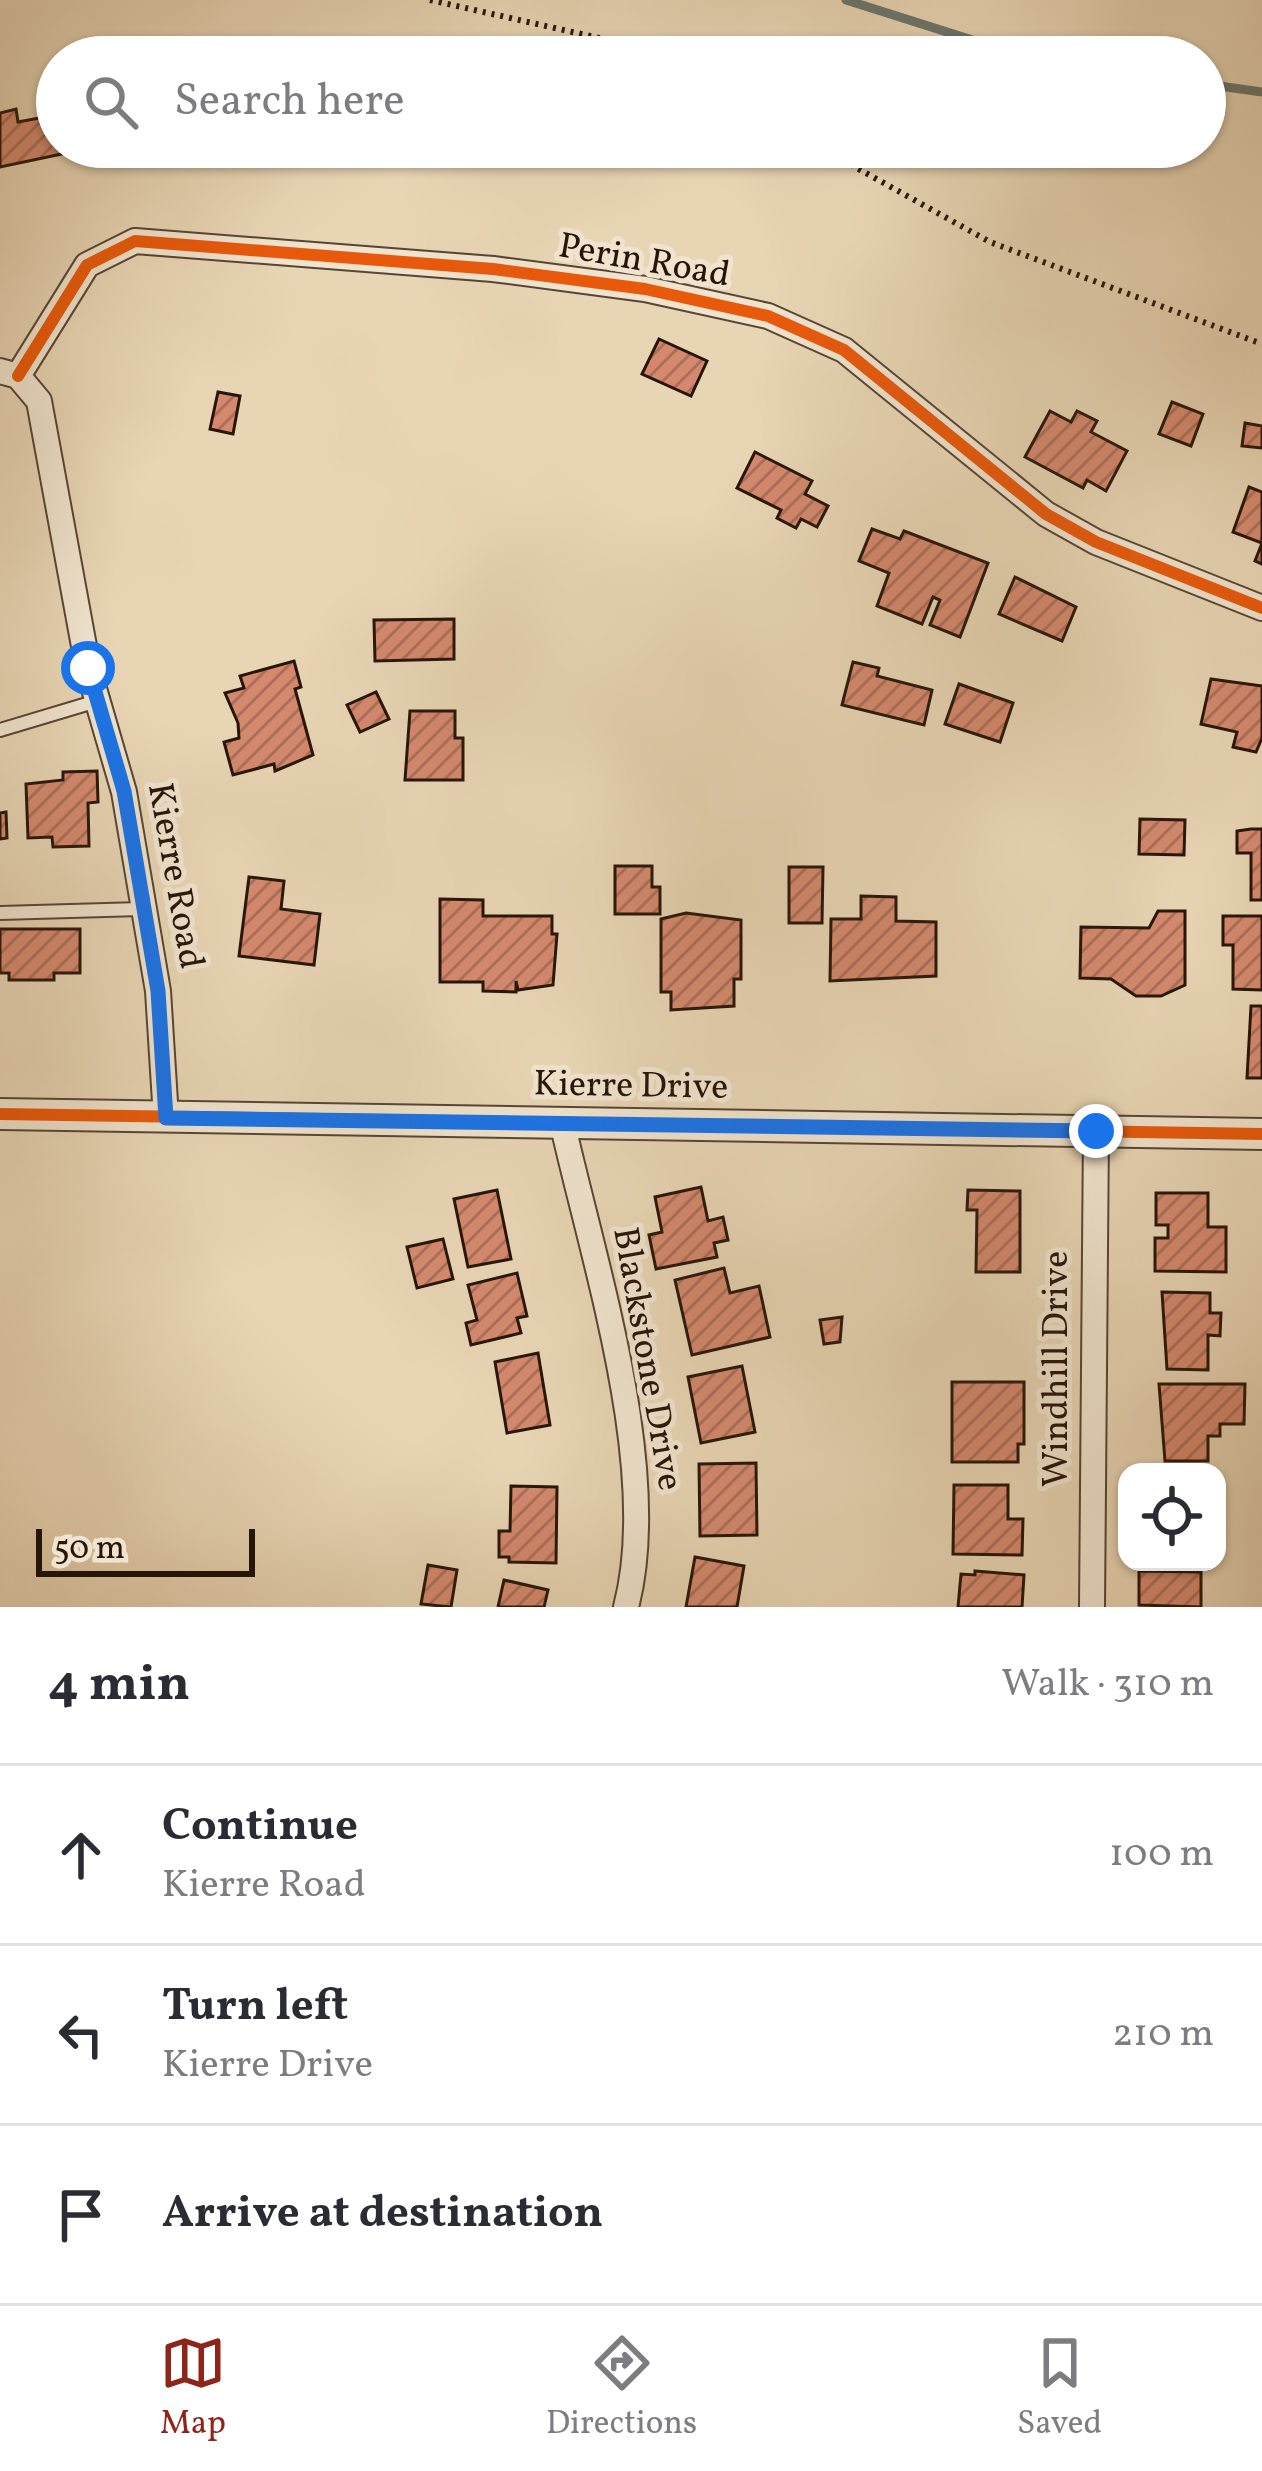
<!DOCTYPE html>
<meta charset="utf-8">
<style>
body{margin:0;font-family:Vollkorn,serif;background:#f7f7f7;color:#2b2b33}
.controls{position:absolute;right:36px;bottom:36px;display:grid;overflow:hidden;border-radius:24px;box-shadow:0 3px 9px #0004}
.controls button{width:108px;height:108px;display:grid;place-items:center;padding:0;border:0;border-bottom:3px solid #e1e1e2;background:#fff;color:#2b2b33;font:60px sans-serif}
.scale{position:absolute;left:36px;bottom:30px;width:219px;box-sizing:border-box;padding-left:12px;border:6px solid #281509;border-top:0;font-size:33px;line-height:42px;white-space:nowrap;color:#281509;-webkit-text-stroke:9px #f0e4ce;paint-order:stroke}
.stop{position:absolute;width:36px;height:36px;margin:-27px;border:9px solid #1a73e8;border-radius:50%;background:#fff}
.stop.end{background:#1a73e8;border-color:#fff;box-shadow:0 3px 12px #0008}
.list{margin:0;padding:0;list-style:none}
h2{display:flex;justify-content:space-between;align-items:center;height:156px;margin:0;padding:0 48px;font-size:51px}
h2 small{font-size:39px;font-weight:400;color:#7c7c81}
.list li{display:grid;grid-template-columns:78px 1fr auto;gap:36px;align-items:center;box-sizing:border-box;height:180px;padding:0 48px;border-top:3px solid #e1e1e2}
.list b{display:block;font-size:45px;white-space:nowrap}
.list p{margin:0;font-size:39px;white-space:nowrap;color:#7c7c81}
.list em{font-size:39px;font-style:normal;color:#7c7c81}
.icon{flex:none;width:66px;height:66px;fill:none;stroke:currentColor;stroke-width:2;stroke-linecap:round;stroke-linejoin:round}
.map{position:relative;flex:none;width:1262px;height:1607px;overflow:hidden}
.search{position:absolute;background:#fff;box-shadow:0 3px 9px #0004;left:36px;right:36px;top:36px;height:132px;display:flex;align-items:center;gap:30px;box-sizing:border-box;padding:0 42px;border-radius:66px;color:#7c7c81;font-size:45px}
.sheet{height:696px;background:#fff}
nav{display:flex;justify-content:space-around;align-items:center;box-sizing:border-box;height:168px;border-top:3px solid #e1e1e2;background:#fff;font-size:33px;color:#7c7c81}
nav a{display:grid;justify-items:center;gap:6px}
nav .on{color:#8f2418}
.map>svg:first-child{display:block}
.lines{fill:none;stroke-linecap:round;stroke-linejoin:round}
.stream{stroke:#6b776e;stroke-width:9}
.building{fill:url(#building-hatch);stroke:#281509;stroke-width:3}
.service-casing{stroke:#584534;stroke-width:16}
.minor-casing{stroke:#584534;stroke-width:28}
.tertiary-casing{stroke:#584534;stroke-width:34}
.path{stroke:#281509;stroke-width:6;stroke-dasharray:3 6;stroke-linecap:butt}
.service{stroke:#f0e4ce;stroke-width:12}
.minor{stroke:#f0e4ce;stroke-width:24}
.tertiary{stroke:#f0e4ce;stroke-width:30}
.cycleway-casing{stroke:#f0e4ce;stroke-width:20}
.cycleway{stroke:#e8590c;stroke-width:12}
.route{stroke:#1a73e8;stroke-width:15}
.labels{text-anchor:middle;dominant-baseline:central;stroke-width:10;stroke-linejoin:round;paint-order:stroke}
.street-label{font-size:36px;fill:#281509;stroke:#f0e4ce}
</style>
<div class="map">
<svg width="1262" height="1607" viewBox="0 0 1262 1607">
<defs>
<pattern id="building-hatch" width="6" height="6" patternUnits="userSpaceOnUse" patternTransform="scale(3)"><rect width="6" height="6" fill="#d4896e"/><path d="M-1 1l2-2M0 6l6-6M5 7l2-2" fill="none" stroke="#ac6f59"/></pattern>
</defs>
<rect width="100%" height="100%" fill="#e8d5b4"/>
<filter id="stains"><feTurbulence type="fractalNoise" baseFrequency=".00167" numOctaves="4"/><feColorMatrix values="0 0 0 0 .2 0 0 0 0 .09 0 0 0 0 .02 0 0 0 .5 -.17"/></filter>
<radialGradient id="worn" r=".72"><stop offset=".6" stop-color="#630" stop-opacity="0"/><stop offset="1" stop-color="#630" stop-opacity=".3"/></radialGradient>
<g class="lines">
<g class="stream">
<path d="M846,0L1026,57"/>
<path d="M1205,84L1262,92"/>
</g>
</g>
<g class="building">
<path d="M16,109L18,122L50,116L57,147L76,151L0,167V113Z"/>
<path d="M659,339L707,361L691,396L642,374Z"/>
<path d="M218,392L240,396L233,434L210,429Z"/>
<path d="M1172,402L1203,414L1191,446L1159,434Z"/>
<path d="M1050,411L1071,422L1077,411L1097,421L1091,432L1127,451L1106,491L1087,480L1083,488L1025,457Z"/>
<path d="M1245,423L1262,426V448L1242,446Z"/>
<path d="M755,452L812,481L805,494L828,506L817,527L801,519L796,528L777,518L781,510L737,488Z"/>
<path d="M1249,487L1262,492V564L1255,561L1262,543L1233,532Z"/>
<path d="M872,529L900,539L904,531L988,563L960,637L930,625L940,600L933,597L922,624L877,606L889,573L859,561Z"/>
<path d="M1015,577L1076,607L1062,641L999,614Z"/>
<path d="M454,619V659L375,661L374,620Z"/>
<path d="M294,661L301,687L295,689L313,755L275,771L274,764L233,775L224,742L239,738L238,723L225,693L244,688L240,676Z"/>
<path d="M853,662L879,668L877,676L932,690L924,725L842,705Z"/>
<path d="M1211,679L1262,686V738L1256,752L1233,747L1237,732L1201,724Z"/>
<path d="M959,684L1013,703L1000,742L945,724Z"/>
<path d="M376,692L389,719L360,732L347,705Z"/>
<path d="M410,711H455V738H463V780H405Z"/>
<path d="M97,771L98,802L88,803L89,846L53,847L52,837L28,838L26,784L63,780V772Z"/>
<path d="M6,812L7,838L0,839V813Z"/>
<path d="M1140,819L1185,820L1184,855L1139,854Z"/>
<path d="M1251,829H1262V900H1251V853H1237V831Z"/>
<path d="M615,866H652V887H660V914H615Z"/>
<path d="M789,867H823L822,923H789Z"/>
<path d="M249,877L284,881L281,909L320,914L314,965L239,956Z"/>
<path d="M861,896L896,897V921L936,922V976L830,981L831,919H861Z"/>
<path d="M440,899L483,900V916H552V934H557L553,985L518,990L516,981V992L483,991V982H440Z"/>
<path d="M1158,911H1185V985L1161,996H1136L1111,979L1080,978L1081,927L1149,928Z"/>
<path d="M686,913L741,920V979H734V1006L671,1010V992H661V919Z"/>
<path d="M1223,916H1262V990L1233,989V945H1223Z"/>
<path d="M0,929H80V973H54V980H9V973H0Z"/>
<path d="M1251,1006H1262V1078H1247Z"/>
<path d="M701,1187L708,1221L723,1217L728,1240L714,1243L717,1257L656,1269L649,1235L662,1232L655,1197Z"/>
<path d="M497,1190L511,1259L468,1267L454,1199Z"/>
<path d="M968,1190L1020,1191V1272H976L977,1210H967Z"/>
<path d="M1156,1193H1208V1227H1226V1272L1155,1271V1238H1168V1225H1156Z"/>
<path d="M443,1239L453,1279L417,1288L407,1247Z"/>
<path d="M724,1268L730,1293L759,1286L770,1337L692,1355L675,1280Z"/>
<path d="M517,1273L527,1316L517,1318L521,1333L471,1345L466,1323L477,1320L468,1285Z"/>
<path d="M1162,1292L1210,1293V1313H1221L1220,1336L1208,1335V1370L1167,1369Z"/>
<path d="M842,1317L840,1342L824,1344L820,1320Z"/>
<path d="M538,1353L550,1425L507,1433L495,1362Z"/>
<path d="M742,1366L755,1432L701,1443L688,1377Z"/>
<path d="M952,1382H1024V1444H1018V1462H952Z"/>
<path d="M1159,1384H1245L1244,1424H1220V1436H1208V1461H1165Z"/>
<path d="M756,1463L757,1535L700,1536L699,1464Z"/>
<path d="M954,1485H1008V1519H1023L1022,1555L953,1554Z"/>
<path d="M511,1486L557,1487L556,1563L509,1562V1557H499V1531H510Z"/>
<path d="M695,1557L744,1566L737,1607H686Z"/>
<path d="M428,1565L457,1570L451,1607L421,1604Z"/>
<path d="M975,1571L1024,1575L1022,1607H958L961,1574L975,1575Z"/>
<path d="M1139,1571L1201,1572V1607L1139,1605Z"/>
<path d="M504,1580L548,1590L544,1607H498Z"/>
</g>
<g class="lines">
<g class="service-casing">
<g id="service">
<path d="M0,730L97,701"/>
<path d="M0,913L141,909"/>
</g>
</g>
<g class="minor-casing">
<g id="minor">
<path d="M0,371L18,376L39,401L88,668L124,792L158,991L166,1118"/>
<path d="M18,376L87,265L135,241L493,269L645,289L768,316L844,350L1046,514L1096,542L1262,608"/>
<path d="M563,1126C594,1264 662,1471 626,1607"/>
<path d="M1092,1607L1096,1131"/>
</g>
</g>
<g class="tertiary-casing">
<path id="tertiary" d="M0,1114L1262,1134"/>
</g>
<g class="path">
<path d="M430,0L608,40L643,57"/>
<path d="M819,147L990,242L1262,344"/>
</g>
<use href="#service" class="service"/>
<use href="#minor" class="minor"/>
<use href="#tertiary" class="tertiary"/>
<g class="cycleway-casing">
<g id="cycleway">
<path d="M18,376L87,265L135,241L493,269L645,289L768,316L844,350L1046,514L1096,542L1262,608"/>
<path d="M0,1114L1262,1134"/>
</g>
</g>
<use href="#cycleway" class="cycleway"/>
</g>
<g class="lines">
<path class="route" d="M88,668L124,791L158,991L166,1118L1096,1131"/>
</g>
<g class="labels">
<g class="street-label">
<text transform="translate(644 262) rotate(10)">Perin Road</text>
<text transform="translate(174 876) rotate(80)">Kierre Road</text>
<text transform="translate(631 1087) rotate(1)">Kierre Drive</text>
<text transform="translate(646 1359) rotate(80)">Blackstone Drive</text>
<text transform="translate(1058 1369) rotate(-90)">Windhill Drive</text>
</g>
</g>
<rect width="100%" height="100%" filter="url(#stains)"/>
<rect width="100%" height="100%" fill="url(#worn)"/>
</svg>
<div class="controls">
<button><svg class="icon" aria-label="locate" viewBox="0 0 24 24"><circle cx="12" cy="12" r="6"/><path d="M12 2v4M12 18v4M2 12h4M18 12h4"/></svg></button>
</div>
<div class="scale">50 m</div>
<div class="stop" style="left:88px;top:668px"></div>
<div class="stop end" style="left:1096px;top:1131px"></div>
<div class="search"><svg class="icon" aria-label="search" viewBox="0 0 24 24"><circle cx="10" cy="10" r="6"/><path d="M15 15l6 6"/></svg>Search here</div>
</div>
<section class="sheet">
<h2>4 min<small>Walk · 310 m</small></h2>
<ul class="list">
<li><svg class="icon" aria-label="ahead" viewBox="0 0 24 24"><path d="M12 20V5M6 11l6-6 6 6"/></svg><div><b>Continue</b><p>Kierre Road</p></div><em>100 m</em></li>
<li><svg class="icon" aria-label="left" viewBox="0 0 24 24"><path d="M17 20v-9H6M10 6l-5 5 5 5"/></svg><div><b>Turn left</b><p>Kierre Drive</p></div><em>210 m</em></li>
<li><svg class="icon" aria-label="arrive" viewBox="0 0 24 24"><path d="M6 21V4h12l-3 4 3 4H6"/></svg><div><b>Arrive at destination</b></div></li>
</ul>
</section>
<nav>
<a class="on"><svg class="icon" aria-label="map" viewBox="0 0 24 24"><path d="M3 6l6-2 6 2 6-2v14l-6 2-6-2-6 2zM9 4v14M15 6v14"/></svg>Map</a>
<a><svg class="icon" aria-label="directions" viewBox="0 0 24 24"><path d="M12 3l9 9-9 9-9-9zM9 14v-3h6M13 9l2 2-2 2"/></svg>Directions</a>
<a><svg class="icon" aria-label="saved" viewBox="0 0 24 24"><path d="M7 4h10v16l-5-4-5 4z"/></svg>Saved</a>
</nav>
